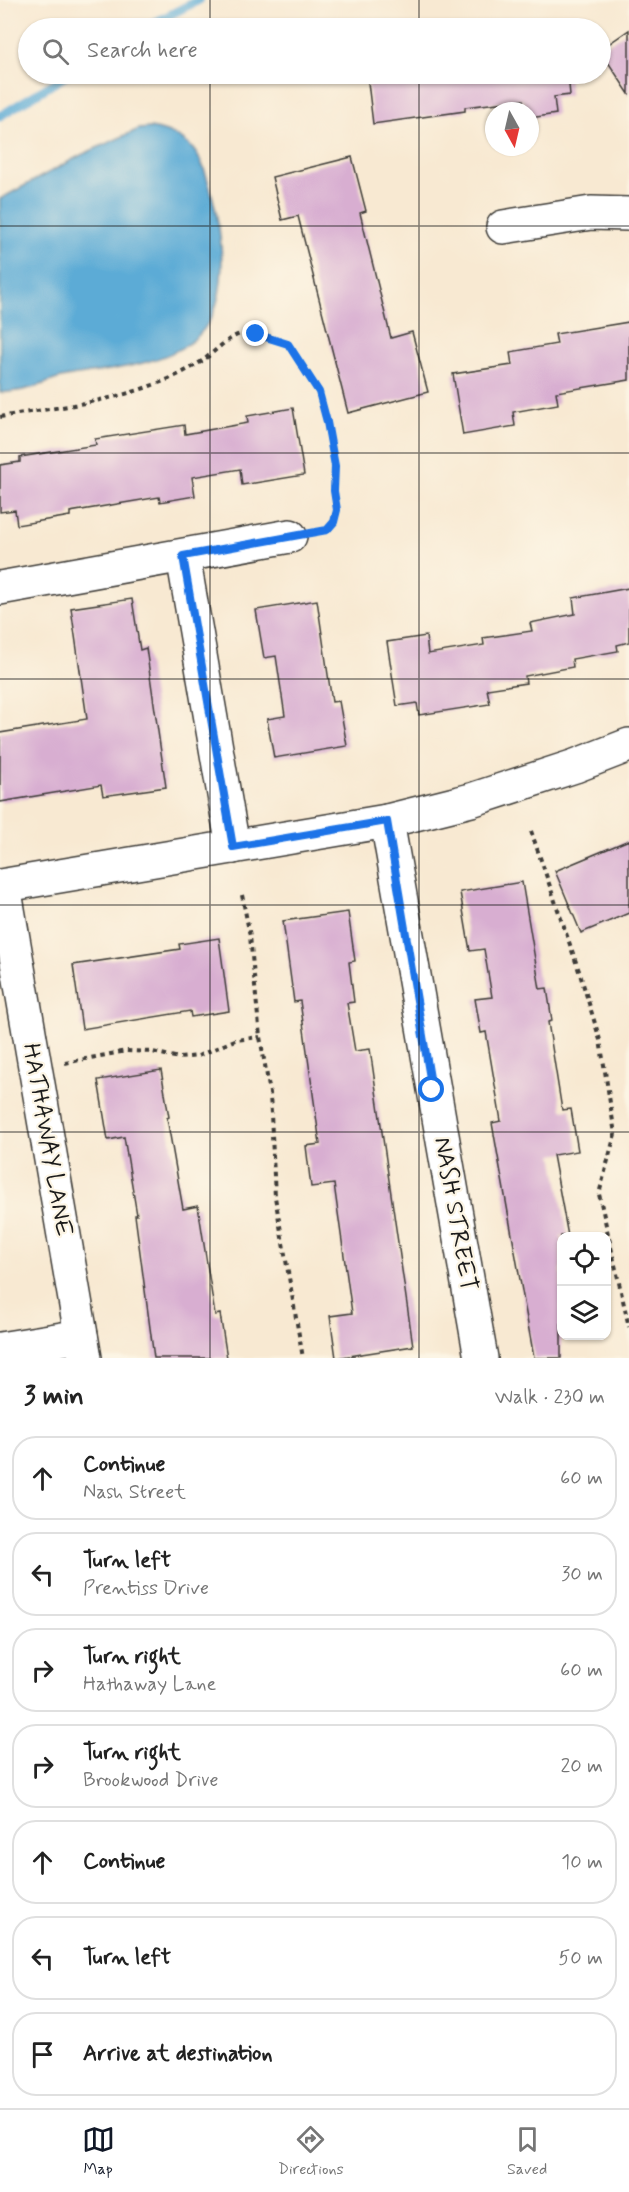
<!DOCTYPE html>
<meta charset="utf-8">
<style>
body{margin:0;font-family:Mynerve,sans-serif;background:#f2f2f2;color:#222}
.controls{position:absolute;right:18px;bottom:18px;display:grid;overflow:hidden;border-radius:12px;box-shadow:0 2px 4px #0004}
.controls button{width:54px;height:54px;display:grid;place-items:center;padding:0;border:0;border-bottom:2px solid #e0e0e0;background:#fff;color:#222;font:30px sans-serif}
.compass{position:absolute;left:485px;top:102px;width:54px;height:54px;border-radius:50%;background:#fff;box-shadow:0 2px 4px #0004;rotate:172deg}
.stop{position:absolute;width:18px;height:18px;margin:-14px;border:4px solid #1a73e8;border-radius:50%;background:#fff}
.stop.end{background:#1a73e8;border-color:#fff;box-shadow:0 2px 6px #0008}
.list{margin:0;padding:0;list-style:none}
h2{display:flex;justify-content:space-between;align-items:center;height:78px;margin:0;padding:0 24px;font-size:26px}
h2 small{font-size:20px;font-weight:400;color:#767676}
.list li{display:grid;grid-template-columns:39px 1fr auto;gap:18px;align-items:center;box-sizing:border-box;height:84px;margin:0 12px 12px;padding:0 12px;border:2px solid #e0e0e0;border-radius:24px}
.list b{display:block;font-size:22px;white-space:nowrap}
.list p{margin:0;font-size:20px;white-space:nowrap;color:#767676}
.list em{font-size:20px;font-style:normal;color:#767676}
.icon{flex:none;width:33px;height:33px;fill:none;stroke:currentColor;stroke-width:2;stroke-linecap:round;stroke-linejoin:round}
.map{position:relative;flex:none;width:629px;height:1358px;overflow:hidden}
.search{position:absolute;background:#fff;box-shadow:0 2px 4px #0004;left:18px;right:18px;top:18px;height:66px;display:flex;align-items:center;gap:15px;box-sizing:border-box;padding:0 21px;border-radius:33px;color:#767676;font-size:22px}
.sheet{height:750px;background:#fff}
nav{display:flex;justify-content:space-around;align-items:center;box-sizing:border-box;height:84px;border-top:2px solid #e0e0e0;background:#fff;font-size:16px;color:#767676}
nav a{display:grid;justify-items:center;gap:3px}
nav .on{color:#111827}
.map>svg:first-child{display:block}
.water{fill:#5cabd6;stroke:#3c6479;stroke-width:1.5}
.lines{fill:none;stroke-linecap:round;stroke-linejoin:round}
.stream{stroke:#5cabd6;stroke-width:9}
.building{fill:#d8aed1}
.minor-casing{stroke:#3d3b37;stroke-width:36}
.path{stroke:#3d3b37;stroke-width:4;stroke-dasharray:4.5 4.5;stroke-linecap:butt}
.minor{stroke:#fff;stroke-width:33}
.route{stroke:#1a73e8;stroke-width:8}
.grid{fill:none;stroke:#1c1c1c;stroke-width:1.5;stroke-opacity:0.55}
.labels{text-anchor:middle;dominant-baseline:central;stroke-width:4.5;stroke-linejoin:round;paint-order:stroke}
.street-label{font-size:24px;fill:#1c1c1c;stroke:#fcf5e5}
</style>
<div class="map">
<svg width="629" height="1358" viewBox="0 0 629 1358">
<rect width="100%" height="100%" fill="#fcf5e5"/>
<filter id="ink" filterUnits="userSpaceOnUse"><feTurbulence type="fractalNoise" baseFrequency=".0167" numOctaves="2"/><feDisplacementMap in="SourceGraphic" scale="12" xChannelSelector="R" yChannelSelector="G"/><feConvolveMatrix kernelMatrix="1 2 1 2 8 2 1 2 1" color-interpolation-filters="sRGB"/></filter>
<filter id="wash" filterUnits="userSpaceOnUse"><feTurbulence type="fractalNoise" baseFrequency=".008" numOctaves="4" result="noise"/><feDisplacementMap in="SourceGraphic" scale="24" xChannelSelector="R" yChannelSelector="G"/><feGaussianBlur stdDeviation="1.35" result="paint"/><feColorMatrix in="noise" values="0 0 0 0 0 0 0 0 0 0 0 0 0 0 0 0 0 1.4 0 .05"/><feComposite in="paint" operator="in"/></filter>
<g filter="url(#wash)">
<rect width="100%" height="100%" fill="#f8e9d2"/>
<path class="water" d="M150,128C168,131 185,137 196,153C204,164 207,178 211,191C223,235 234,309 192,341C160,366 105,370 66,377C54,379 43,385 31,388C21,391 10,392 0,393V199L81,155L139,129Z"/>
<g class="lines">
<g class="stream">
<path d="M144,28L199,0"/>
<path d="M0,116L69,74"/>
</g>
</g>
<g id="blocks">
<g class="building">
<path d="M629,30V94L600,50Z"/>
<path d="M367,74H568L570,95L554,97L556,114L530,118V111H525L523,100L465,107V111L373,124Z"/>
<path d="M352,157L366,211L360,213L391,338L412,332L428,392L348,413L298,216L282,220L272,177Z"/>
<path d="M629,322V380L556,392L558,404L513,412L515,426L463,435L453,374L512,365L510,352L557,344L555,334Z"/>
<path d="M293,408L304,475L242,485L240,469L192,477L195,496L160,502L159,497L70,512V516L17,525L15,510L0,512V465L20,462V457L96,445L95,439L184,425L185,434L248,423L247,416Z"/>
<path d="M629,588V642L617,645L618,651L572,659L573,667L525,676L526,683L487,689L490,704L419,715L417,703L397,706L387,642L426,636L428,654L484,645L483,638L532,631L530,623L575,614L573,598Z"/>
<path d="M132,599L140,650L146,648L166,787L103,796L101,785L0,802V733L87,719L71,608Z"/>
<path d="M317,600L332,702L339,701L347,746L274,758L267,719L285,716L276,656L264,658L256,610Z"/>
<path d="M629,840V913L581,933L555,871Z"/>
<path d="M522,882L540,989L547,988L552,1021L548,1022L562,1110L571,1109L578,1151L553,1155L568,1236H561V1358H534L492,1123L501,1121L486,1032L481,1033L475,999L492,997L484,949L470,951L460,892Z"/>
<path d="M348,912L355,961L349,962L354,1002L347,1003L355,1051L370,1049L413,1346L336,1358L330,1316L352,1313L334,1184L311,1187L306,1146L320,1144L300,1001L294,1002L283,921Z"/>
<path d="M219,938L229,1011L191,1017L190,1011L82,1029L73,965L180,949L179,944Z"/>
<path d="M161,1070L169,1117L167,1118L183,1209L198,1206L215,1315L220,1314L227,1358H154L135,1215H137L124,1137L108,1140L98,1080Z"/>
</g>
</g>
</g>
<g filter="url(#ink)">
<use href="#blocks" fill-opacity="0" stroke="#3d3b37" stroke-width="1.5"/>
<g class="lines">
<g class="minor-casing">
<g id="minor">
<path d="M503,227L591,213L629,214"/>
<path d="M183,556L233,847"/>
<path d="M0,588L290,536"/>
<path d="M387,821L481,1358"/>
<path d="M0,886L387,821L471,800L575,766L629,745"/>
<path d="M4,886L85,1358"/>
<path d="M0,1349L81,1336"/>
</g>
</g>
<g class="path">
<path d="M0,417C49,408 106,403 153,385C170,379 187,371 202,361C215,352 228,336 244,333C258,331 275,340 288,344L319,392L327,422L335,466L334,491L337,510L334,522L328,530L320,531"/>
<path d="M531,831L580,974L600,1040L615,1134L599,1194L629,1327"/>
<path d="M242,895L250,936L260,1037L270,1093L275,1197L303,1358"/>
<path d="M65,1063L126,1051L153,1052L179,1058L198,1056L235,1040L260,1037"/>
</g>
<use href="#minor" class="minor"/>
</g>
</g>
<g class="lines" filter="url(#ink)">
<path class="route" d="M256,334L288,344L319,392L327,422L335,466L334,491L337,510L334,522L327,530L183,556L233,847L387,821L432,1090"/>
</g>
<path class="grid" d="M210,0V28M419,0V28M210,74V1358M419,74V1358M0,226H629M0,453H629M0,679H629M0,905H629M0,1132H629"/>
<g class="labels">
<g class="street-label">
<text transform="translate(47 1140) rotate(80)">HATHAWAY LANE</text>
<text transform="translate(455 1214) rotate(80)">NASH STREET</text>
</g>
</g>
</svg>
<div class="controls">
<button><svg class="icon" aria-label="locate" viewBox="0 0 24 24"><circle cx="12" cy="12" r="6"/><path d="M12 2v4M12 18v4M2 12h4M18 12h4"/></svg></button>
<button><svg class="icon" aria-label="layers" viewBox="0 0 24 24"><path d="M12 4l9 5-9 5-9-5zM3 14l9 5 9-5"/></svg></button>
</div>
<svg class="compass" viewBox="-18 -18 36 36"><path d="M0-13l5 13h-10z" fill="#e53935"/><path d="M0 13l5-13h-10z" fill="#767676"/></svg>
<div class="stop" style="left:432px;top:1090px"></div>
<div class="stop end" style="left:256px;top:334px"></div>
<div class="search"><svg class="icon" aria-label="search" viewBox="0 0 24 24"><circle cx="10" cy="10" r="6"/><path d="M15 15l6 6"/></svg>Search here</div>
</div>
<section class="sheet">
<h2>3 min<small>Walk · 230 m</small></h2>
<ul class="list">
<li><svg class="icon" aria-label="ahead" viewBox="0 0 24 24"><path d="M12 20V5M6 11l6-6 6 6"/></svg><div><b>Continue</b><p>Nash Street</p></div><em>60 m</em></li>
<li><svg class="icon" aria-label="left" viewBox="0 0 24 24"><path d="M17 20v-9H6M10 6l-5 5 5 5"/></svg><div><b>Turn left</b><p>Prentiss Drive</p></div><em>30 m</em></li>
<li><svg class="icon" aria-label="right" viewBox="0 0 24 24"><path d="M7 20v-9h11M14 6l5 5-5 5"/></svg><div><b>Turn right</b><p>Hathaway Lane</p></div><em>60 m</em></li>
<li><svg class="icon" aria-label="right" viewBox="0 0 24 24"><path d="M7 20v-9h11M14 6l5 5-5 5"/></svg><div><b>Turn right</b><p>Brookwood Drive</p></div><em>20 m</em></li>
<li><svg class="icon" aria-label="ahead" viewBox="0 0 24 24"><path d="M12 20V5M6 11l6-6 6 6"/></svg><div><b>Continue</b></div><em>10 m</em></li>
<li><svg class="icon" aria-label="left" viewBox="0 0 24 24"><path d="M17 20v-9H6M10 6l-5 5 5 5"/></svg><div><b>Turn left</b></div><em>50 m</em></li>
<li><svg class="icon" aria-label="arrive" viewBox="0 0 24 24"><path d="M6 21V4h12l-3 4 3 4H6"/></svg><div><b>Arrive at destination</b></div></li>
</ul>
</section>
<nav>
<a class="on"><svg class="icon" aria-label="map" viewBox="0 0 24 24"><path d="M3 6l6-2 6 2 6-2v14l-6 2-6-2-6 2zM9 4v14M15 6v14"/></svg>Map</a>
<a><svg class="icon" aria-label="directions" viewBox="0 0 24 24"><path d="M12 3l9 9-9 9-9-9zM9 14v-3h6M13 9l2 2-2 2"/></svg>Directions</a>
<a><svg class="icon" aria-label="saved" viewBox="0 0 24 24"><path d="M7 4h10v16l-5-4-5 4z"/></svg>Saved</a>
</nav>
